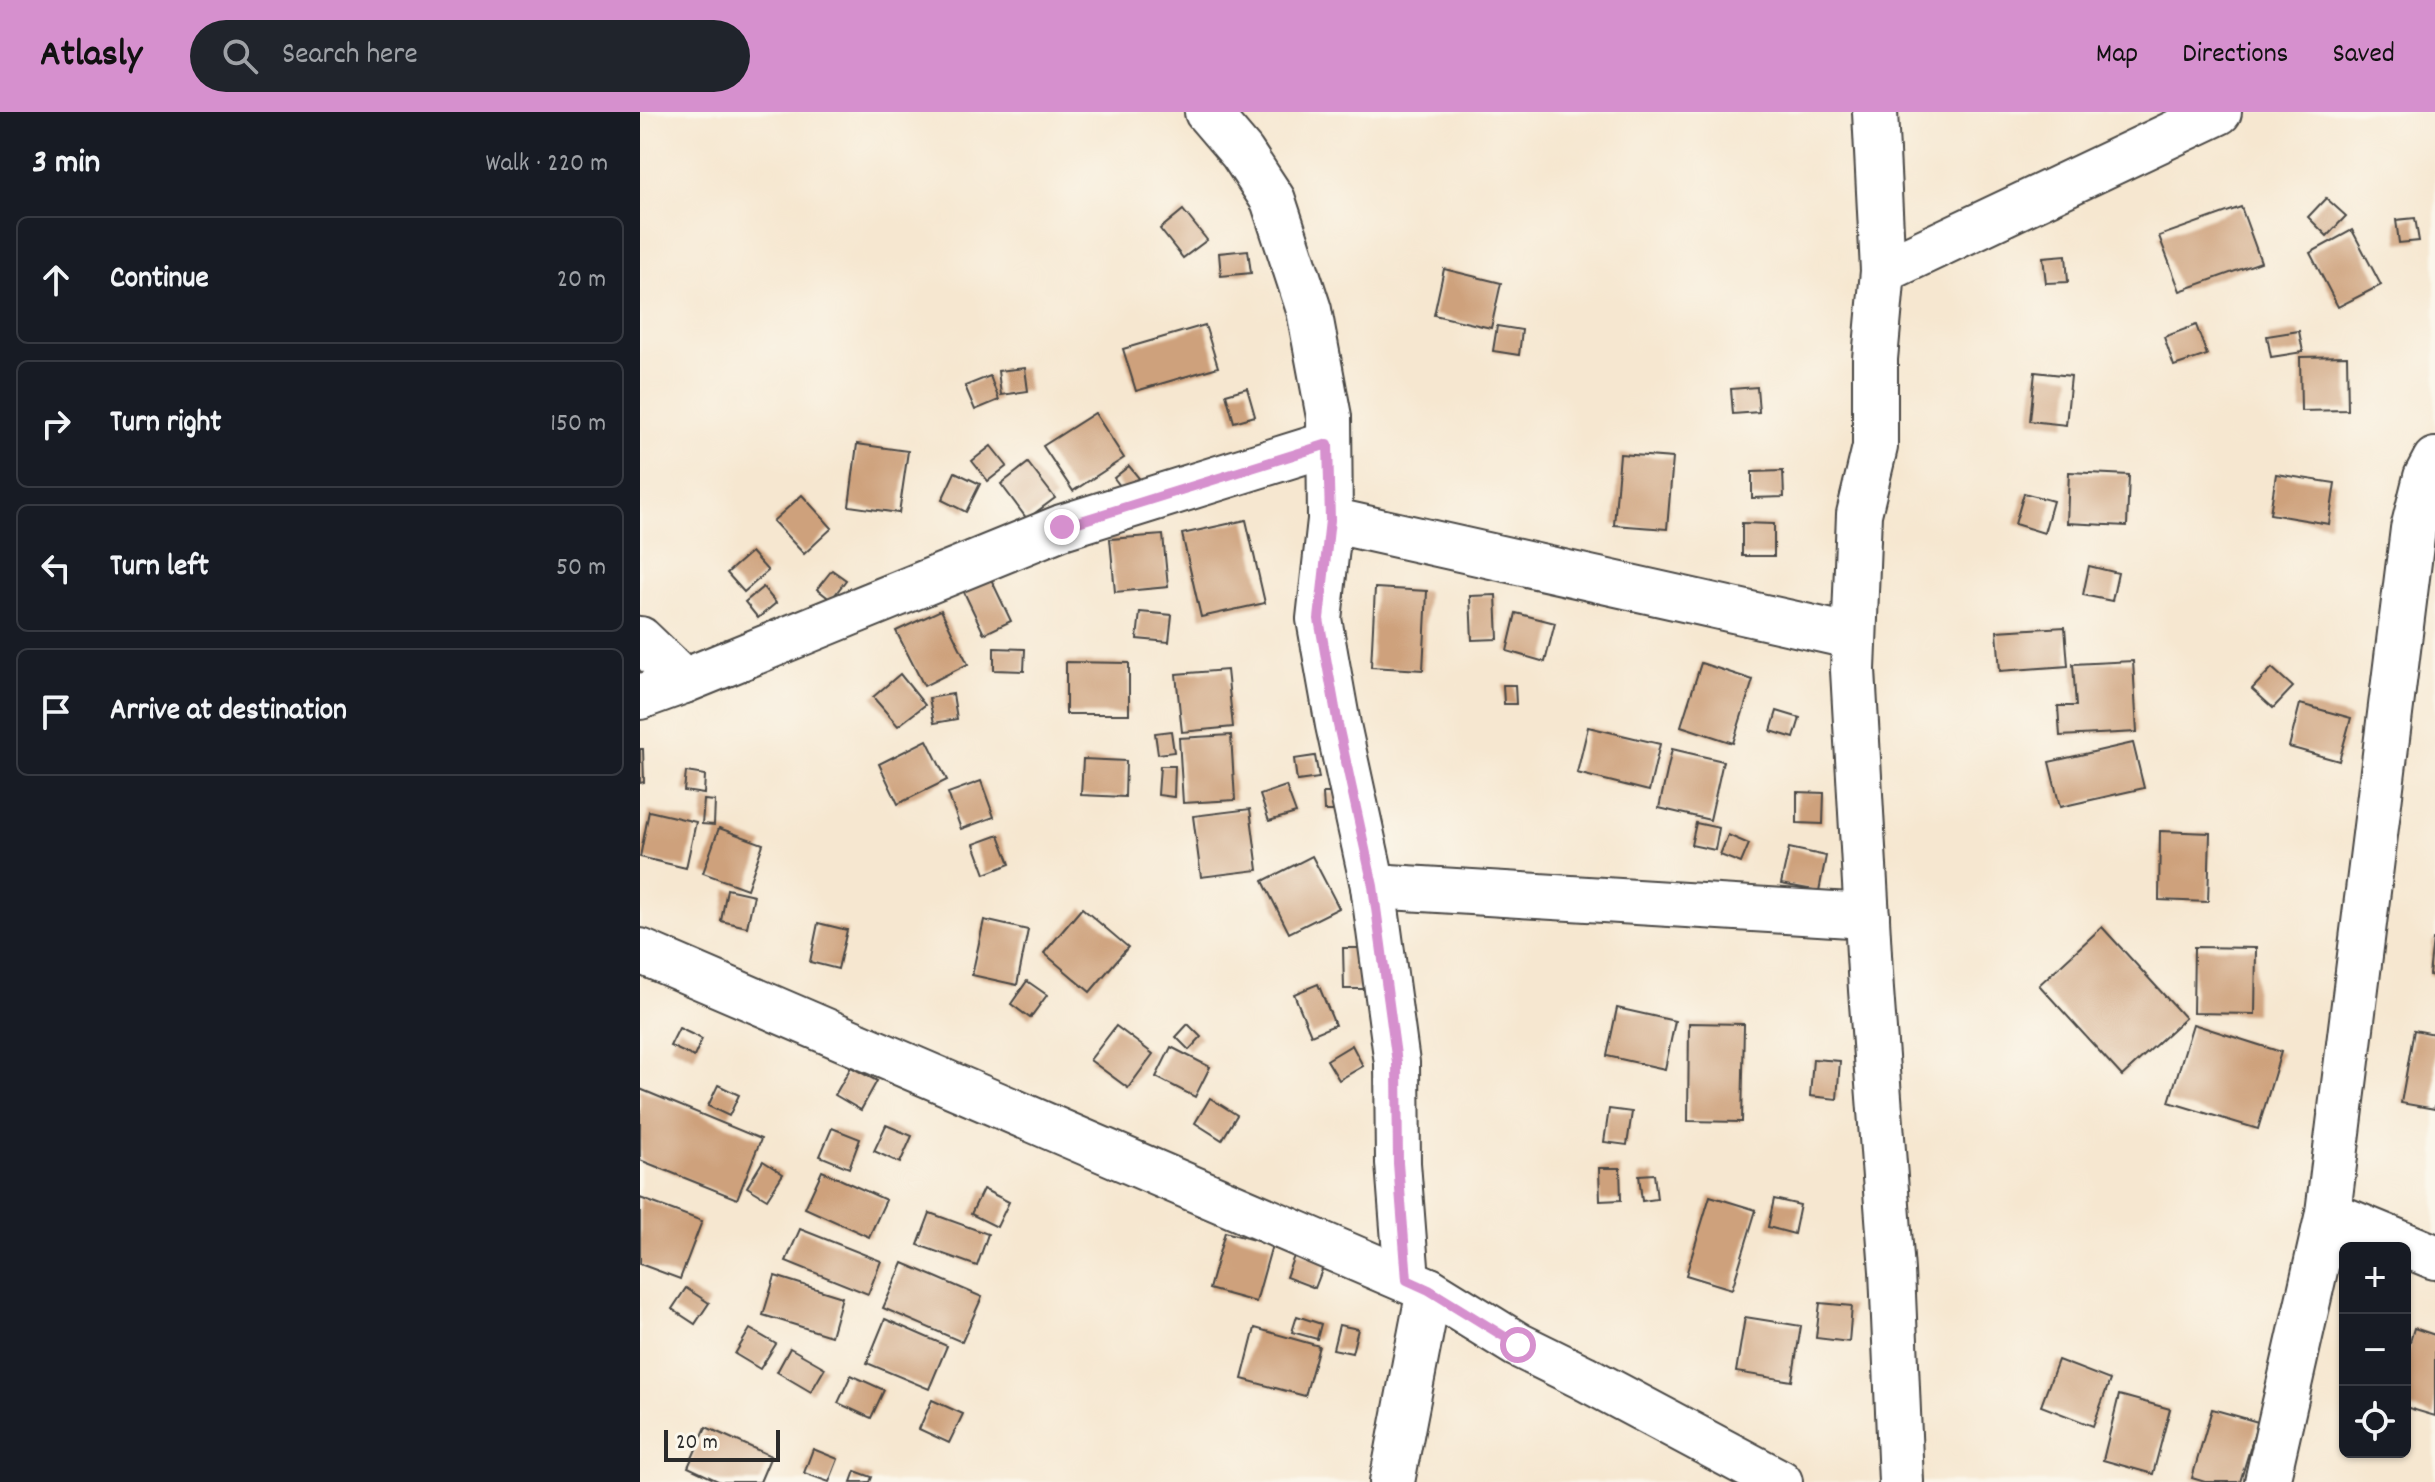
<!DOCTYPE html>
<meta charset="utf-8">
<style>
body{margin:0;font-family:Dekko,sans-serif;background:#20242c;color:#f1f3f6}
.controls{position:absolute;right:24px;bottom:24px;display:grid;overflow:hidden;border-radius:12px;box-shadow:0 2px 6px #0004}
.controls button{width:72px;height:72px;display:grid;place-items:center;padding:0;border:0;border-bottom:2px solid #363941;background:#171b24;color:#f1f3f6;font:40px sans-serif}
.scale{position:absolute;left:24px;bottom:20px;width:116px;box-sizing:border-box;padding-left:8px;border:4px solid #2b2b2b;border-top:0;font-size:22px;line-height:28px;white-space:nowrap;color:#2b2b2b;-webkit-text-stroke:6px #fbf7ec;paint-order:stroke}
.stop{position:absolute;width:24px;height:24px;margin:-18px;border:6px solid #d690ce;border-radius:50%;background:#fff}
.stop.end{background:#d690ce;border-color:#fff;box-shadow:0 2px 8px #0008}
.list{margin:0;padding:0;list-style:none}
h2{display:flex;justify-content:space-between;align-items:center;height:104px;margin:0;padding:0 32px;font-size:34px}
h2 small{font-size:26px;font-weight:400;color:#9ea1a6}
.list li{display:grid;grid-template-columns:52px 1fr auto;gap:24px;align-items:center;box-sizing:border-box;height:128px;margin:0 16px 16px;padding:0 16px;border:2px solid #363941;border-radius:12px}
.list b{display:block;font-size:30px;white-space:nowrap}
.list em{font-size:26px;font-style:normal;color:#9ea1a6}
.icon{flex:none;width:44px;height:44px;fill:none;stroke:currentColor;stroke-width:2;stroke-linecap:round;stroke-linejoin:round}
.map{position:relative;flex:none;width:1795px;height:1370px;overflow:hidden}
header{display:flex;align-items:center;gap:48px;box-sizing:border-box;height:112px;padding:0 40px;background:#d690ce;color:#111}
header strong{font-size:38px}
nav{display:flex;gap:44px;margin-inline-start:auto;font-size:28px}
.search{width:560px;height:72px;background:#20242c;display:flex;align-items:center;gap:20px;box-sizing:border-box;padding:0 28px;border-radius:44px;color:#9ea1a6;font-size:30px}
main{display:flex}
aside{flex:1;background:#171b24}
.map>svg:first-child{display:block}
.building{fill:#cea17b}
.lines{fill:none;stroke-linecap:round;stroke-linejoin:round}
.minor-casing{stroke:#494744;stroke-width:48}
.secondary-casing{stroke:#494744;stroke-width:48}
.minor{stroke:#fff;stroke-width:44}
.secondary{stroke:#fff;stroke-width:44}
.route{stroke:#d690ce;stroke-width:10}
</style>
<header>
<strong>Atlasly</strong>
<div class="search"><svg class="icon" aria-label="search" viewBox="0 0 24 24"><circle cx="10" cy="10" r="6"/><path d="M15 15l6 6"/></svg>Search here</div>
<nav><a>Map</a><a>Directions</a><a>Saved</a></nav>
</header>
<main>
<aside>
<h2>3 min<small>Walk · 220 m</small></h2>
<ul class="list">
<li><svg class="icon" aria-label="ahead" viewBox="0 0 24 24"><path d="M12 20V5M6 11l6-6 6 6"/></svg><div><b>Continue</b></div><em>20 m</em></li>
<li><svg class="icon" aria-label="right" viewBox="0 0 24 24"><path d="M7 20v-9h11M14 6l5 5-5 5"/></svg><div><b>Turn right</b></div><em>150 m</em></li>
<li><svg class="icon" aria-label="left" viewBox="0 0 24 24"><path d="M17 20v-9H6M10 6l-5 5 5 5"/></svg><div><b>Turn left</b></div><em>50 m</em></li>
<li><svg class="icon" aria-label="arrive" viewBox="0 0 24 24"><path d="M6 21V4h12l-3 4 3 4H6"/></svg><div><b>Arrive at destination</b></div></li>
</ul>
</aside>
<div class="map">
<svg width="1795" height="1370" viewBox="0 0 1795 1370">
<rect width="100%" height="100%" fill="#fbf7ec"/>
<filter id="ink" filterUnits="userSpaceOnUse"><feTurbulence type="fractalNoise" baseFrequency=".0125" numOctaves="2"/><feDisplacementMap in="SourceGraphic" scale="16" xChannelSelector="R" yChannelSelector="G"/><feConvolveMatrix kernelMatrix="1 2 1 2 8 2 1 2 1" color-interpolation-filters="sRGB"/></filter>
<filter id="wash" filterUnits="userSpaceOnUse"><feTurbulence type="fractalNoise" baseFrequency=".006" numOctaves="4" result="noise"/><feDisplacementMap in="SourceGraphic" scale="32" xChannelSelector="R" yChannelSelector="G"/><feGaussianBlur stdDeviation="1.8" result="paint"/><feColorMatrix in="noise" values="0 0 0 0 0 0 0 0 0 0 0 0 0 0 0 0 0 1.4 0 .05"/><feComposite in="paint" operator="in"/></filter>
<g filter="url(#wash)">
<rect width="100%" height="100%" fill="#f6e7d0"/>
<g id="blocks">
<g class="building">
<path d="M1686,86L1706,104L1687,124L1668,105Z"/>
<path d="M1601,95L1621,150L1540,179L1519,124Z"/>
<path d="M543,98L567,128L543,146L520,117Z"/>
<path d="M1775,106L1779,129L1759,131L1756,108Z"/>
<path d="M1712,118L1741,173L1698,195L1670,141Z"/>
<path d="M608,138L611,161L581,164L579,141Z"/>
<path d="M1426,143L1428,170L1406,171L1403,145Z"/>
<path d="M804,157L861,171L851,216L794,203Z"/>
<path d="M565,213L578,255L496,279L483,237Z"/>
<path d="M1556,213L1567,243L1534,254L1524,225Z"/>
<path d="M857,214L882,218L879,243L853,239Z"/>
<path d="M1659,219L1663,240L1631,245L1627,224Z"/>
<path d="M1707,244L1708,298L1661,299L1660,245Z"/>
<path d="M385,256L388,279L361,283L358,259Z"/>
<path d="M1395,260L1431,264L1426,313L1390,309Z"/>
<path d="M350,264L359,288L335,298L325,274Z"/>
<path d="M1117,275L1119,300L1093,302L1091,277Z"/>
<path d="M607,276L615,304L594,310L586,282Z"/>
<path d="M455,301L484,346L433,379L403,334Z"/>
<path d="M217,332L268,339L259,401L209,394Z"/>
<path d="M351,334L367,354L348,369L332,349Z"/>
<path d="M980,342L1033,346L1027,417L974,413Z"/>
<path d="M388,351L415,386L387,407L361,372Z"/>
<path d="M489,354L503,371L487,383L474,366Z"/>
<path d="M1143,359L1144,385L1112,386V360Z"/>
<path d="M315,360L340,372L326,400L302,388Z"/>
<path d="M1429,360L1489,363L1487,414L1427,411Z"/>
<path d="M1636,362L1695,371L1689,412L1630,402Z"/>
<path d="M1384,381L1413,389L1404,421L1375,412Z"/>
<path d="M162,383L192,416L164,442L133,409Z"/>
<path d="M606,408L625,491L561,505L542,422Z"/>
<path d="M1102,411L1134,412V444H1102Z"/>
<path d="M523,423L528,475L475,480L470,427Z"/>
<path d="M111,440L128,459L104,480L87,461Z"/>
<path d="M1449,454L1478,461L1472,489L1443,483Z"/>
<path d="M192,458L206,468L191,488L177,477Z"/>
<path d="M350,465L371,509L344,522L323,478Z"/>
<path d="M123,475L136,491L118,506L105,490Z"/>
<path d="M735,476L787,479L783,558L731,555Z"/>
<path d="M856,483L858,527L832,528L830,484Z"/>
<path d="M301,498L328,552L284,574L256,519Z"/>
<path d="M500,500L532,503L529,530L497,527Z"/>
<path d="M876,501L915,511L905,550L867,539Z"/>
<path d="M1425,515L1428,554L1360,559L1357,519Z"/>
<path d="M354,536L385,537L384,559L354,558Z"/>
<path d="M1493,549L1497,620L1420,624L1418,594H1436L1433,552Z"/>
<path d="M426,550L489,551V602H426Z"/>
<path d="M1061,551L1113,568L1093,631L1041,614Z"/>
<path d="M1632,556L1653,575L1633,596L1612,577Z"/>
<path d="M587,558L593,615L542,620L536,562Z"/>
<path d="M260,562L285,593L258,614L233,585Z"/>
<path d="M863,573H875L876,592H864Z"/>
<path d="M313,582L317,607L294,611L289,586Z"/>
<path d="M1660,592L1711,606L1699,649L1649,635Z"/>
<path d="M1137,599L1160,606L1154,626L1131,619Z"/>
<path d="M948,615L1020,632L1009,679L937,661Z"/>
<path d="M531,619L534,640L518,642L515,621Z"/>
<path d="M591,623L595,688L543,691L539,626Z"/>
<path d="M287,628L307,668L258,692L239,652Z"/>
<path d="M1493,631L1504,676L1420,695L1409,650Z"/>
<path d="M0,637H3L4,670L0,671Z"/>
<path d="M1032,637L1083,649L1070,708L1019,696Z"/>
<path d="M675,644L679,666L657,669L654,647Z"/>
<path d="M443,647L486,649L485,685L441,683Z"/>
<path d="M520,654H535L534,685L518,683Z"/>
<path d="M46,660L65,663L64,682L44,679Z"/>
<path d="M341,669L354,705L321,717L308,681Z"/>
<path d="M646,674L656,701L629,709L620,683Z"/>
<path d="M1157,680L1184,681L1183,712L1157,711Z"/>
<path d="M683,681H707L708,699H684Z"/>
<path d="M64,688L75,689L74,713L62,712Z"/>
<path d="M610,697L618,758L561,765L553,704Z"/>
<path d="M9,699L56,710L46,756L0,745Z"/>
<path d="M1056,711L1079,716L1075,738L1051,733Z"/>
<path d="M79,716L123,732L107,777L63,761Z"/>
<path d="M1520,719L1570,721L1568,790L1519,788Z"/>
<path d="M359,723L370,752L345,762L334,732Z"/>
<path d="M1088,723L1109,732L1101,751L1080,743Z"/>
<path d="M1149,736L1186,744L1179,779L1141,772Z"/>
<path d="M672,744L699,796L649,821L623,769Z"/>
<path d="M87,777L114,783L107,815L81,809Z"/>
<path d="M442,796L488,835L450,880L404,841Z"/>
<path d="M344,808L388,818L377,873L332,863Z"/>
<path d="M178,811L207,818L198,857L170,850Z"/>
<path d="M1462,815L1545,906L1482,964L1399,873Z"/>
<path d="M1793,828H1795V864L1789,863Z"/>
<path d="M1554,835L1616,836L1615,902L1553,901Z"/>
<path d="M703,836H729V877H704Z"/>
<path d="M387,869L407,883L390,906L371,892Z"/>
<path d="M678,872L695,913L671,923L654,882Z"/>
<path d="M977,896L1035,909L1025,957L967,944Z"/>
<path d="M1049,911L1104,912L1102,1010L1048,1009Z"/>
<path d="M548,912L561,925L549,938L536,925Z"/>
<path d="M1553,912L1641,940L1618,1017L1529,990Z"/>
<path d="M476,914L513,942L488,976L450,948Z"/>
<path d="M39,916L62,927L54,945L30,934Z"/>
<path d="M1774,918L1795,922V997L1761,991Z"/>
<path d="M712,933L723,954L699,968L687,948Z"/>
<path d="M531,935L570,955L555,985L516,965Z"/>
<path d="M1173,947L1200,949L1197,987L1170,984Z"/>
<path d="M211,955L237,969L221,998L195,983Z"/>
<path d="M78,973L99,983L89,1004L68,994Z"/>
<path d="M0,977L121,1027L97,1087L0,1048Z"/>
<path d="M570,986L597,1003L582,1028L555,1011Z"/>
<path d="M969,997L992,1000L987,1033L964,1030Z"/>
<path d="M246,1013L272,1024L260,1051L234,1039Z"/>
<path d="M192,1016L220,1027L209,1056L180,1044Z"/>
<path d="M123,1049L143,1062L127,1087L107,1075Z"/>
<path d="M959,1056H980L981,1088L960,1089Z"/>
<path d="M182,1059L246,1088L229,1125L165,1096Z"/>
<path d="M1014,1062L1017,1087L1002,1089L999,1063Z"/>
<path d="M343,1077L369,1090L357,1115L331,1102Z"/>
<path d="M1070,1084L1116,1098L1092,1177L1046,1163Z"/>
<path d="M0,1086L62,1109L40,1167L0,1152Z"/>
<path d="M1134,1087L1160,1093L1154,1122L1128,1115Z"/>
<path d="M290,1101L348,1122L337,1154L278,1133Z"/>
<path d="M160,1117L241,1149L228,1182L146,1149Z"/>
<path d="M585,1120L632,1133L616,1190L569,1177Z"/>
<path d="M656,1139L685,1150L675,1176L646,1165Z"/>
<path d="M263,1151L342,1185L322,1230L243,1196Z"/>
<path d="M135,1164L202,1185L191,1224L123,1203Z"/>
<path d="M46,1176L69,1191L55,1212L32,1197Z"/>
<path d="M1180,1191L1212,1194L1209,1230L1176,1226Z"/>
<path d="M657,1204L681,1212L677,1227L652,1220Z"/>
<path d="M1105,1205L1161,1214L1152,1269L1096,1260Z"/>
<path d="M245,1207L307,1234L289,1277L227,1251Z"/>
<path d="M699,1213L718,1217L712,1241L693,1237Z"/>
<path d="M615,1216L679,1234L665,1284L602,1267Z"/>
<path d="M1774,1216L1795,1223V1304L1765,1295V1247Z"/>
<path d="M110,1217L136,1232L120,1257L95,1242Z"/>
<path d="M150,1236L185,1256L171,1280L137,1260Z"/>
<path d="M1418,1248L1470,1268L1453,1314L1401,1294Z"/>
<path d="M211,1263L244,1278L231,1306L198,1291Z"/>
<path d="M1479,1283L1530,1297L1513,1362L1463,1348Z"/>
<path d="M292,1288L323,1302L309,1331L279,1317Z"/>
<path d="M1572,1297L1618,1310L1600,1370H1565L1552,1366Z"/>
<path d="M66,1315L131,1344L120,1370H80L48,1355Z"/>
<path d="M173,1337L198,1347L189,1370L164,1361Z"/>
<path d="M215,1359L232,1365L230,1370H211Z"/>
</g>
</g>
</g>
<g filter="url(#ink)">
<use href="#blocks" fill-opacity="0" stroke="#494744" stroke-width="2"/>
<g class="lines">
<g class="minor-casing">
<g id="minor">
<path d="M567,0L602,41L633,88L669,198L689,305L690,408L679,507L698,613L733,774L757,951L758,1051L767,1168"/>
<path d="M1243,159L1579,0"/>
<path d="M690,408L1214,525"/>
<path d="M0,527L44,569"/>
<path d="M0,585L44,569L422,415L688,332"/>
<path d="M733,774L1227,804"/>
<path d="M0,839L789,1178L878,1233L943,1265L1140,1370"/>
<path d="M1688,1101L1795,1145"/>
<path d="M752,1370L789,1178"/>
<path d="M1627,1370L1688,1101L1773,417L1786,365L1795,348"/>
</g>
</g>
<g class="secondary-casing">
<path id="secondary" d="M1235,0L1243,159L1235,247V335L1219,402L1213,558L1231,878L1252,1159L1261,1370"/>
</g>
<use href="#minor" class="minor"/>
<use href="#secondary" class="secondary"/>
</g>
</g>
<g class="lines" filter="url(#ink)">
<path class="route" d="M422,415L688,332L690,408L679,507L698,613L733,774L757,951L758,1051L767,1168L789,1178L878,1233"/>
</g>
</svg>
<div class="controls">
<button>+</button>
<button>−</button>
<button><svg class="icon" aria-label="locate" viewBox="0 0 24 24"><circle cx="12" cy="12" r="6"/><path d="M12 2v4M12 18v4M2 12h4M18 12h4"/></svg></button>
</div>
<div class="scale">20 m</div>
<div class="stop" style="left:878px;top:1233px"></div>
<div class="stop end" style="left:422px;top:415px"></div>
</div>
</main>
